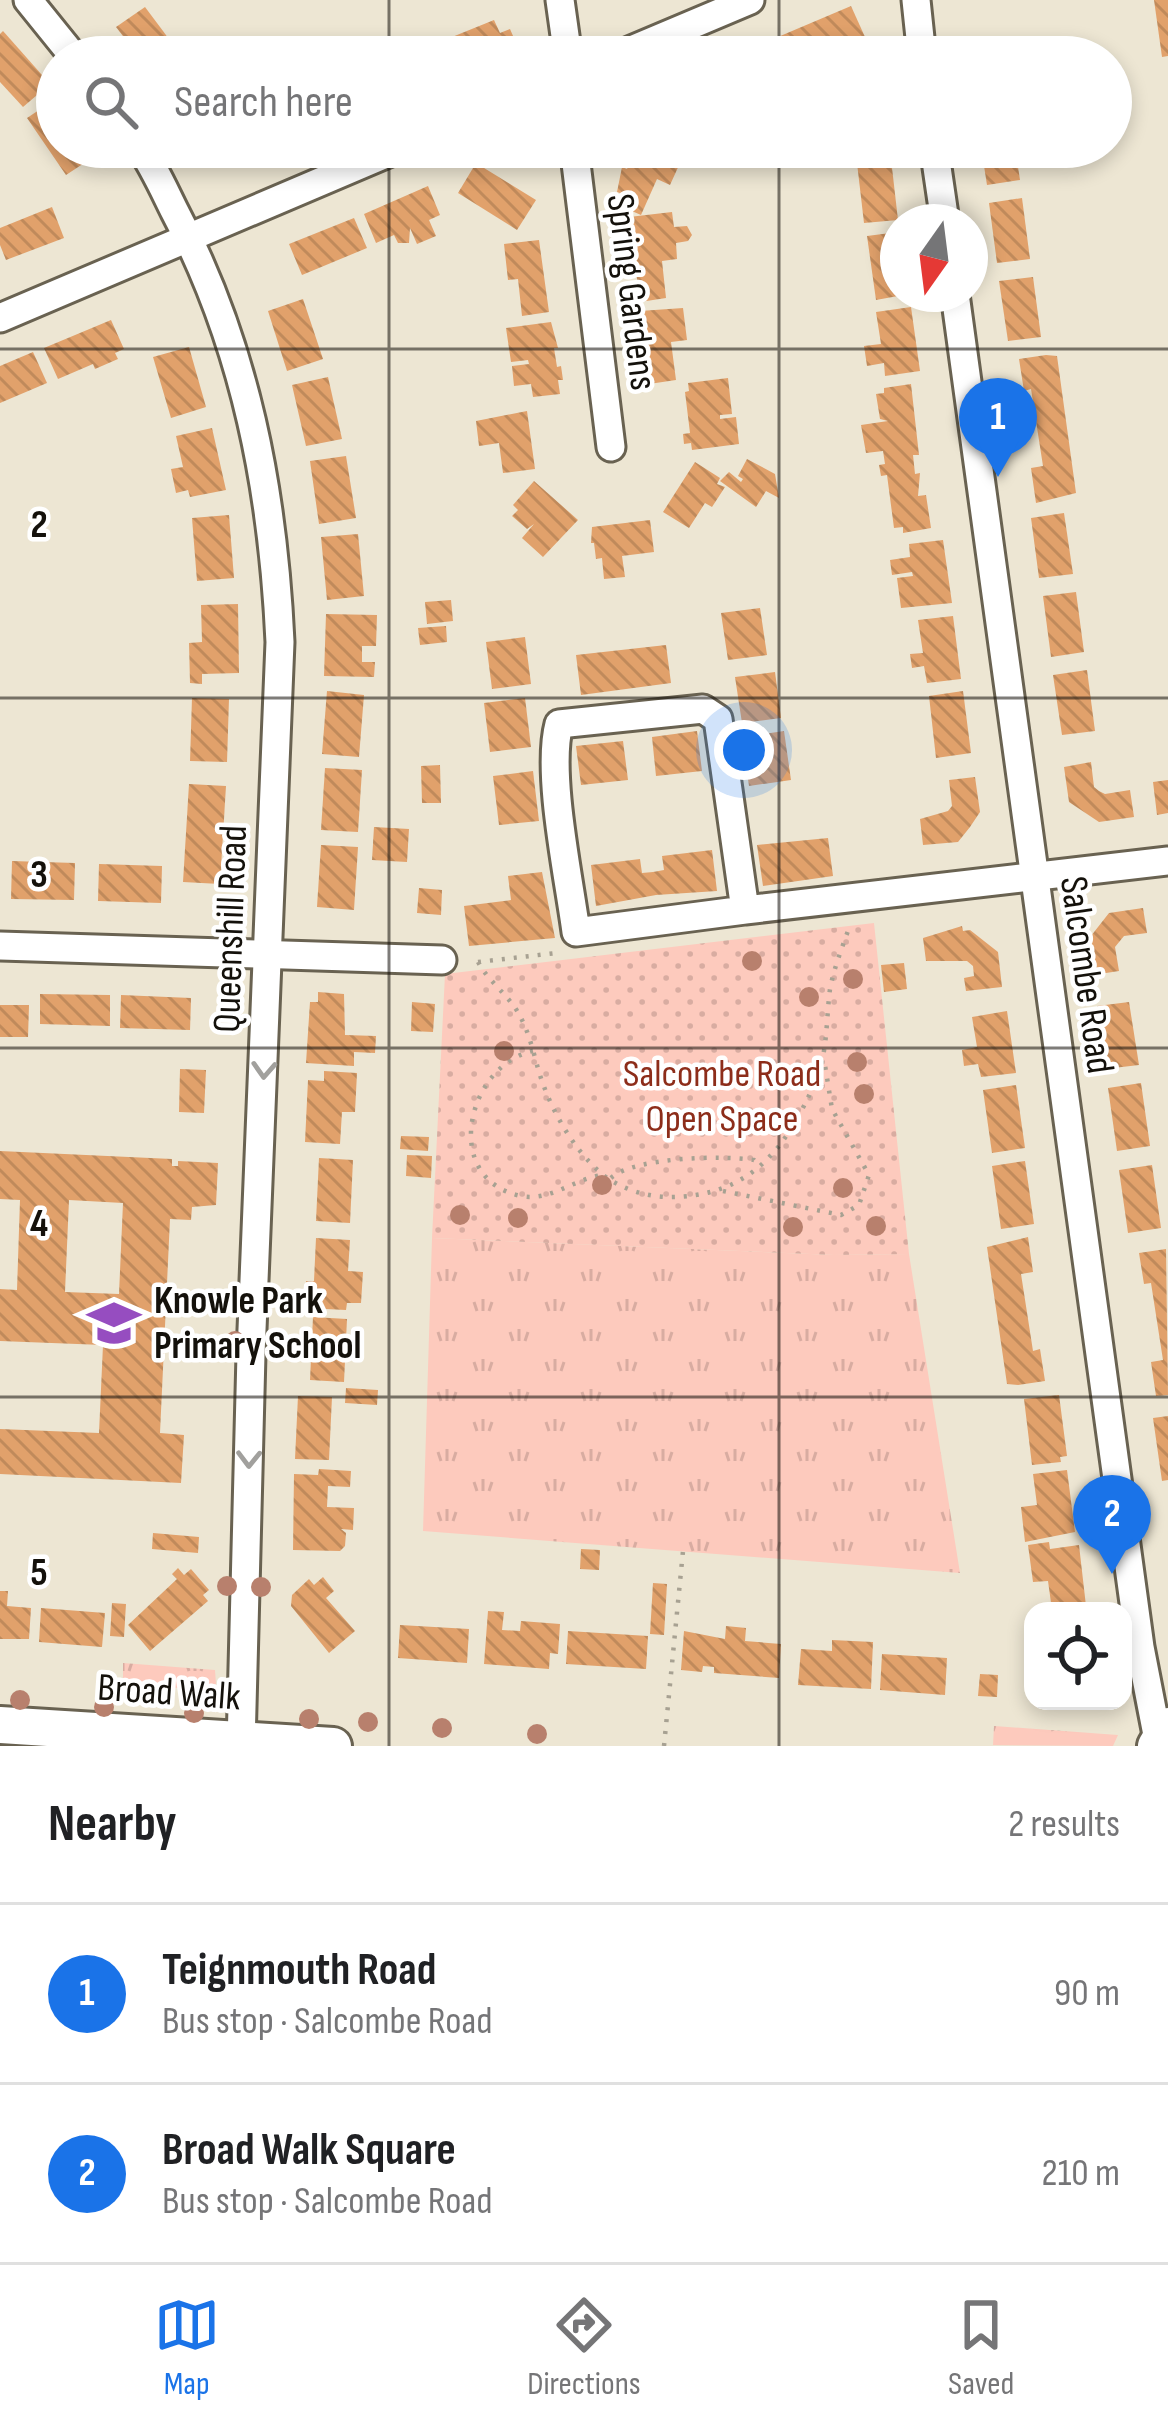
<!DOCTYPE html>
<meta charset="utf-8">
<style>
body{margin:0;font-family:"Sofia Sans Condensed",sans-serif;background:#f6f6f6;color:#202124}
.controls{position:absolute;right:36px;bottom:36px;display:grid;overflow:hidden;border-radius:24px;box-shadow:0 6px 18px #0003}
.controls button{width:108px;height:108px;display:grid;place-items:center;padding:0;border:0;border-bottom:3px solid #e0e0e0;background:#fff;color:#202124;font:60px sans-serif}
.compass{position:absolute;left:880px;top:204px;width:108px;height:108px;border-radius:50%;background:#fff;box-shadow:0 6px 18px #0003;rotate:194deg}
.you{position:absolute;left:744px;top:750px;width:42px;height:42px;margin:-30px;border:9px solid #fff;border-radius:50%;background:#1a73e8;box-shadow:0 0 0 18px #1a73e833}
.badge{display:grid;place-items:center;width:78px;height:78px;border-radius:50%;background:#1a73e8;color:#fff;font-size:39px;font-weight:700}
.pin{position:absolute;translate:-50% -99px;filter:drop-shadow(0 3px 6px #0008)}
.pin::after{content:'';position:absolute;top:63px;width:42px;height:36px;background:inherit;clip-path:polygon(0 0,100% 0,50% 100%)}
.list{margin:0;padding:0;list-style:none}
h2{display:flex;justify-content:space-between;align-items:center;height:156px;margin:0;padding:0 48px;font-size:51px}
h2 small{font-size:39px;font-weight:400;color:#757577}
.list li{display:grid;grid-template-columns:78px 1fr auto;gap:36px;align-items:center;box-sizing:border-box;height:180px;padding:0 48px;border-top:3px solid #e0e0e0}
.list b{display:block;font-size:45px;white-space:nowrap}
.list p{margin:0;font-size:39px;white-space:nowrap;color:#757577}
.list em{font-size:39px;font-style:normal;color:#757577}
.icon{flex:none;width:66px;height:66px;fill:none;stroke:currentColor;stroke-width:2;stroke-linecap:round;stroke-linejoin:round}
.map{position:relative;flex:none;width:1168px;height:1746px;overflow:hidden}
.search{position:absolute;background:#fff;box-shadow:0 6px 18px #0003;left:36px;right:36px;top:36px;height:132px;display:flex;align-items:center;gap:30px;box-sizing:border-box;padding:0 42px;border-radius:66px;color:#757577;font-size:45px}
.sheet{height:516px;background:#fff}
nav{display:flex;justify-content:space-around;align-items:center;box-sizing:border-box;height:168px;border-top:3px solid #e0e0e0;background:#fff;font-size:33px;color:#757577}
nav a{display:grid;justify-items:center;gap:6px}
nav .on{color:#1a73e8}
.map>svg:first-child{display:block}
.grass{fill:url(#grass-tufts)}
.park{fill:url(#park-dots)}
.building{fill:url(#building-back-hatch);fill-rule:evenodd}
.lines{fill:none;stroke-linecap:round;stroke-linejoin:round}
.street-casing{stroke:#696251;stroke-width:33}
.secondary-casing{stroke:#696251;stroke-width:42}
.path{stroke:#a7a192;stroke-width:4.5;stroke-dasharray:3 9;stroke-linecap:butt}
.street{stroke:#fff;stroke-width:27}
.secondary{stroke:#fff;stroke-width:36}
.tree{fill:#b8806d}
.oneway{stroke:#a1a09d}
.grid{fill:none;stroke:#14110b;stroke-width:3;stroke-opacity:0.55}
.labels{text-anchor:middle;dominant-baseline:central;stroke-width:9;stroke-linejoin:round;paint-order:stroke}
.street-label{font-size:39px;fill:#14110b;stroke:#fff}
.park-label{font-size:39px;fill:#8d2d1a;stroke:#fff}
.poi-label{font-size:39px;font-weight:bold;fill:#14110b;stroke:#fff;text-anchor:start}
.grid-label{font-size:39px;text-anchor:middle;font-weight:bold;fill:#14110b;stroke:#fff;stroke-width:9;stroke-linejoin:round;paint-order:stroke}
</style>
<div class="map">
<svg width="1168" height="1746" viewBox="0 0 1168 1746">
<defs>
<pattern id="grass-tufts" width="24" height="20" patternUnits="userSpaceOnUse" patternTransform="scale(3)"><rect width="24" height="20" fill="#fdcabd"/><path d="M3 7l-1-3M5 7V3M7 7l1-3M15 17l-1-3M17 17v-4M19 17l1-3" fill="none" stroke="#d8aca1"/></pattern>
<pattern id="park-dots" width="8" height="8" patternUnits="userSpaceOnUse" patternTransform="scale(3)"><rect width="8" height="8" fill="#fdcabd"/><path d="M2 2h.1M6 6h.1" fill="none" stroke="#d8aca1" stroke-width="1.8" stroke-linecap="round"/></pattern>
<pattern id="building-back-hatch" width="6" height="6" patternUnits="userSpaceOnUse" patternTransform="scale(3)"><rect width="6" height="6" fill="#e1a16b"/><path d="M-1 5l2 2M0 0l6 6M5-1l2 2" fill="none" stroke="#c08a5b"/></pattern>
</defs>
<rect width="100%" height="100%" fill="#ede6d3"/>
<g class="grass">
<path d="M432,1238L834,1255L909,1254L960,1573L423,1531Z"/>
<path d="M123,1663L215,1670L216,1684L206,1689L123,1686Z"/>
<path d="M994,1726L1118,1735L1113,1746L993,1745Z"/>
</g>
<path class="park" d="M874,923L909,1254L834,1255L432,1238L445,974Z"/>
<g class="building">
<path d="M1154,0H1168V56L1162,57Z"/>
<path d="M851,6L865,37L818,57H764L759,45Z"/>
<path d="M145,7L163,31L182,57H139L116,27Z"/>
<path d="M494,20L500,33L510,29L520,52L507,57L502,51L496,57H423L420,50Z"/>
<path d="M3,31L50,84L23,107L0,82V34Z"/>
<path d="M57,98V147H89L95,156L66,175L27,118Z"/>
<path d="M637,147H672L667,157L680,163L670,185L657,179L641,215L618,205L623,194L617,192L622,167L627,169Z"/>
<path d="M981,147H1015L1020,180L987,185Z"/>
<path d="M891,159L898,220L864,223L857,163Z"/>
<path d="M476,163L536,200L517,230L458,193Z"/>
<path d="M428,186L440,215L429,220L436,236L417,244L410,228L409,243H398L394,235L376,243L364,214Z"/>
<path d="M1022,198L1030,259L997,263L989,203Z"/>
<path d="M52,207L64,238L6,260L0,245V228Z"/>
<path d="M672,212L674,227L687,226L692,235L688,241L676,243L677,259L662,261L666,298L640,302L634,256L627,257L626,243L633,242L629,217Z"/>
<path d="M354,218L367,248L302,275L289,244Z"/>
<path d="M898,232V296L876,300L867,236Z"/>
<path d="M539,240L549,312L522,316L518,279L508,280L504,244Z"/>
<path d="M1033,277L1041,337L1008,341L999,281Z"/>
<path d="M303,299L323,359L287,371L268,311Z"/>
<path d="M911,307L920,371L885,376L884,363L867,366L864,346L881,344L876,312Z"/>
<path d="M683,308L687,340L671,342L676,380L649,384L644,340L637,341L635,326L642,325L640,311Z"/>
<path d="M111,320L124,349L115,353L118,359L95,369L93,364L58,379L44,348Z"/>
<path d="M551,322L558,348H554L557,367L561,366L563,380H558L560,394L533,397L531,384L514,386L512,366L529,364L528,360L511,362L506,328Z"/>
<path d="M189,347L206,407L171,418L153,357Z"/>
<path d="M33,352L47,383L0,403V366Z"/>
<path d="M1046,355L1057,356L1076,493L1036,503L1031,468L1043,466L1031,389L1024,391L1019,359Z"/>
<path d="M328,377L342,439L306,446L292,385Z"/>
<path d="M728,378L732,414L720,415V419L736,417L739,444L692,450L691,443L684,444L683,434L690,433L685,392L689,391L688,383Z"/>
<path d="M911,384L919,455H913L915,474L920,473L918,496L926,495L931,528L903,533V527L894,528L887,475L881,476L879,465L885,464L883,451L866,453L861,425L888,421L880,419L876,394L884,393V388Z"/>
<path d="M527,411L535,469L503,473L499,443L479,446L476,421Z"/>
<path d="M212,428L226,490L190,497L188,490L176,493L171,469L183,467L176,436Z"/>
<path d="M346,456L356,518L319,524L310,461Z"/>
<path d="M747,459L775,474L779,498L766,491L756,507L720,481L729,472L741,482L743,479L738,476Z"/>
<path d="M695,462L720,478L717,484L725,487L712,507L705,503L689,528L663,512Z"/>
<path d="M534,481L578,520L543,557L522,538L534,524L527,529L512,516L518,510L513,505Z"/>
<path d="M1064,513L1073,574L1039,578L1031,518Z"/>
<path d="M229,515L234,578L197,581L192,518Z"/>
<path d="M650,520L654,552L622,556L625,577L604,579L602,558L596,559L594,543H591L592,527Z"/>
<path d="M358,534L364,596L327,600L321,537Z"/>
<path d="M943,540L952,603L901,608L897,578L913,576L912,572L892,575L890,560L910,557L909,544Z"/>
<path d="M1076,592L1084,652L1051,657L1043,596Z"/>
<path d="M451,600L453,621L427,624L425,602Z"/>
<path d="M238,604L239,673L202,674V684L190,683L189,643L202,642L201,605Z"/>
<path d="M760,608L767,655L728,660L721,613Z"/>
<path d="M326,614L377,615L376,646H362V662H375L374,677L324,676Z"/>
<path d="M953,616L961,679L927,683L924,666L912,668L910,654L923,653L918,620Z"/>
<path d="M446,626L447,642L420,645L418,628Z"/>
<path d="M525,637L531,684L492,689L486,642Z"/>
<path d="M666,645L671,683L581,695L576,655Z"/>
<path d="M1087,670L1095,731L1062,735L1053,675Z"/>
<path d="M775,672L781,718L742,723L735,677Z"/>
<path d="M327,691L364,695L359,757L322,754Z"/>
<path d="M963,691L971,753L936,758L929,696Z"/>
<path d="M192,698L229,699L227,762L190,761Z"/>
<path d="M525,698L531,747L490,752L484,703Z"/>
<path d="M697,731L702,771L656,776L652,737Z"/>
<path d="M784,731L791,780L749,786L742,737Z"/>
<path d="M623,741L628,780L581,785L576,746Z"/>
<path d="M1091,762L1094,787L1099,791L1105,794L1130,790L1134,817L1099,822L1069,802L1064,767Z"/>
<path d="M440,765L441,803H422L421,766Z"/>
<path d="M325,768L362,770L358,832L321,830Z"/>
<path d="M533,771L539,821L499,825L493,776Z"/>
<path d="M975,777L980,812L970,827L958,842L923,845L920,819L948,811L952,806L949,780Z"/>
<path d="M1168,780V813L1157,815L1153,782Z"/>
<path d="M189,784L226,786L220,884L183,882Z"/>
<path d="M374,827L409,829L407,862L372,860Z"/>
<path d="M828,838L833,876L763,886L757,845Z"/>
<path d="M321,845L358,847L354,910L317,907Z"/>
<path d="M712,850L717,891L656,895L596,906L591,865L640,859L642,873L653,872L664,870L662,856Z"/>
<path d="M12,861L75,863L74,900L11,899Z"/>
<path d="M99,864L162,866L161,903L98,901Z"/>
<path d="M542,872L555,938L469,946L464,906L511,900L508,876Z"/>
<path d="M419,888L442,890L441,915L417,913Z"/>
<path d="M1143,908L1147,933L1124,936L1115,947L1119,971L1093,975L1087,941L1109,913Z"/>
<path d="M962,926L963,931L970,930L998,952L1002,987L966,991L964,978L974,976L973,966L967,961H926L923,938Z"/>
<path d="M904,963L907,989L884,992L881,965Z"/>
<path d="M318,992L344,994L345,1035L376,1036L375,1053L354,1052V1066L306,1063L310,1002H318Z"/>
<path d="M40,994L110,995V1026L40,1024Z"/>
<path d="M121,995L191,998L190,1030L120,1028Z"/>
<path d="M412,1002L435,1004L433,1032L411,1031Z"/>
<path d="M1129,1002L1139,1065L1105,1069L1097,1006Z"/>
<path d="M0,1005H29L28,1037H0Z"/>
<path d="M1007,1011L1016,1073L981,1077L978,1064L964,1066L962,1050L977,1047L972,1017Z"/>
<path d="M180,1069L206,1070L204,1113L179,1112Z"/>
<path d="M324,1071L357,1073L355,1112H342L340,1144L305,1142L308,1080L324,1081Z"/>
<path d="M1141,1083L1150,1146L1117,1151L1108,1088Z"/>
<path d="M1016,1085L1025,1148L992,1153L983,1090Z"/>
<path d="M401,1136L429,1137L428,1151L400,1149Z"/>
<path d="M0,1151L172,1159V1166H178V1161L218,1163L216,1205L192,1207L191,1220L170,1219L160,1433L184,1435L181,1483L0,1474V1429L99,1433L103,1345L0,1341V1289L17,1290L20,1200L0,1199ZM69,1200L123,1203L119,1294L65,1292Z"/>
<path d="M407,1155L432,1156L431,1178L406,1176Z"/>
<path d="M319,1158L353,1160L350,1223L316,1221Z"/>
<path d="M1025,1161L1034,1224L1001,1229L992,1166Z"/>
<path d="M1152,1165L1161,1228L1128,1233L1119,1170Z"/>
<path d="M1028,1237L1033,1272L1021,1274L1033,1351L1040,1349L1045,1381L1018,1385L1007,1384L987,1247Z"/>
<path d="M316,1238L350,1240L348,1271L363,1272L361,1303H347L346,1310L305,1308L306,1281H314Z"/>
<path d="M1166,1249L1168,1395L1156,1396L1151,1362L1163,1360L1151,1283L1144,1284L1139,1253Z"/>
<path d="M313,1317L347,1319L344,1382L310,1380Z"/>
<path d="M346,1388L378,1390L377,1405L345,1403Z"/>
<path d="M1059,1395L1067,1456L1060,1457L1061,1462L1032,1465L1024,1399Z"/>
<path d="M298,1396L332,1397L329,1460L295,1459Z"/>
<path d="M1168,1416V1480L1162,1481L1153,1418Z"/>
<path d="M319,1469L351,1471L350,1487L328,1486L327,1507L354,1508L353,1530L341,1529L346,1533L345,1546L340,1551L293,1550L294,1474L318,1475Z"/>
<path d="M1067,1470L1075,1532L1025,1542L1021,1507L1037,1505L1033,1474Z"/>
<path d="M153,1533L199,1537L198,1553L152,1549Z"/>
<path d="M1049,1542L1050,1549L1079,1545L1086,1606L1052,1610L1048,1581L1033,1582L1028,1545Z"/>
<path d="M581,1549L600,1550L599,1570L580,1569Z"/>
<path d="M178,1568L184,1575L191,1569L209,1590L203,1595L208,1601L150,1651L128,1625L177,1579L172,1574Z"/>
<path d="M323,1577L334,1591L326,1598L355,1631L329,1653L291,1606L292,1595L309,1579L314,1585Z"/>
<path d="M653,1583L667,1584L664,1635L650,1634Z"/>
<path d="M0,1591H8L7,1606L31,1608L29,1639H0Z"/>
<path d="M112,1603L126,1604L124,1637L110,1636Z"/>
<path d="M41,1608L105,1613L102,1647L39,1642Z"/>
<path d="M488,1611L504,1612L502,1630L520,1631L521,1621L560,1624L558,1654L550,1653L549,1669L484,1664Z"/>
<path d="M400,1625L469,1629L467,1663L398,1658Z"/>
<path d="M726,1626L746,1628L745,1641L781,1644L779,1678L714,1673V1667L703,1666L702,1672L681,1670L684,1631L725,1639Z"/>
<path d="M568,1631L648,1636L646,1669L566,1664Z"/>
<path d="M832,1640L873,1642L871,1689L798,1685L801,1649L832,1651Z"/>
<path d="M882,1654L947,1658L945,1695L880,1690Z"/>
<path d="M980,1674L998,1675L997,1697L978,1696Z"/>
</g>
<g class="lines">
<g class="street-casing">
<g id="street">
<path d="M28,0L74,57"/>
<path d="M560,0L568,57"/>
<path d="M916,0L922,57"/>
<path d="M615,57L750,0"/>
<path d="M140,147C154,167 164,190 175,212C246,347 273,491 280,642L251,1354L241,1746"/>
<path d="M574,147L611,447"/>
<path d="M934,147L945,222"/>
<path d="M955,294L1140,1647L1158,1740"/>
<path d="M0,318L402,147"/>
<path d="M745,910L576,932C569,878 546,773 559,724L703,709L718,719L745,910L1168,861"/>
<path d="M0,946L442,960"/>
</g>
</g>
<g class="secondary-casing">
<g id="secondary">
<path d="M0,1725L333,1746"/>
<path d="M1156,1746L1168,1726"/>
</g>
</g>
<g class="path">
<path d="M478,962C490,984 511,996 522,1020C530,1036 534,1055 539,1072C550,1108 572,1148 601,1173C618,1188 646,1197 669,1197C749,1197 786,1150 816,1080C828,1051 826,1019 830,989C834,968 842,948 849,928"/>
<path d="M478,962L556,953"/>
<path d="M533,1051C467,1065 440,1179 521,1196C549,1202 574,1179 602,1175"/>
<path d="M611,1178C634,1157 723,1155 754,1160L760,1167"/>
<path d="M723,1191L841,1215L859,1205L869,1175L832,1109L824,1059"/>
<path d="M664,1746L683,1551"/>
</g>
<use href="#street" class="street"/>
<use href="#secondary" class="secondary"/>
</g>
<g class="tree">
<circle cx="752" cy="961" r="10"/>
<circle cx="853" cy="979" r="10"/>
<circle cx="809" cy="997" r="10"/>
<circle cx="504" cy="1051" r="10"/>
<circle cx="857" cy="1062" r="10"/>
<circle cx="864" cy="1094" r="10"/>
<circle cx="602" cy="1185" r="10"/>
<circle cx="843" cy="1188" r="10"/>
<circle cx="460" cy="1215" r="10"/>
<circle cx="518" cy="1218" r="10"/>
<circle cx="876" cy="1226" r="10"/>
<circle cx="793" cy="1227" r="10"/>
<circle cx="235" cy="1341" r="10"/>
<circle cx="227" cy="1586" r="10"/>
<circle cx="261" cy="1587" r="10"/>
<circle cx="20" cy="1700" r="10"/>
<circle cx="104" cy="1707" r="10"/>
<circle cx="194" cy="1713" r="10"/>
<circle cx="309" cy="1719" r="10"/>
<circle cx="368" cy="1722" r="10"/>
<circle cx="442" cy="1728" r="10"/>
<circle cx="537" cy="1734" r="10"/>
</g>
<defs><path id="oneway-chevron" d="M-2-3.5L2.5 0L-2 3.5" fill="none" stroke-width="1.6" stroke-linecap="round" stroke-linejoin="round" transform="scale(3)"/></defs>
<g class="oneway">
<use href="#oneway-chevron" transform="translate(264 1070) rotate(93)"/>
<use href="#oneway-chevron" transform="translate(249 1459) rotate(91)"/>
</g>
<path class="grid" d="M389,0V57M779,0V57M389,147V1746M779,147V1746M0,349H1168M0,698H1168M0,1048H1168M0,1397H1168"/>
<defs>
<g id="school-bare" transform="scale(4.14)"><path d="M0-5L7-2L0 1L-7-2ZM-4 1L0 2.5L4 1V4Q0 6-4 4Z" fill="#964dc0" stroke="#fff" stroke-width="2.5" paint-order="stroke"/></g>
</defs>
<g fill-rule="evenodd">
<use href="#school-bare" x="114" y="1323"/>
</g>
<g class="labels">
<g class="street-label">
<text transform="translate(631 292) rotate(83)">Spring Gardens</text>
<text transform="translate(231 929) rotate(-88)">Queenshill Road</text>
<text transform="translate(1086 975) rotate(82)">Salcombe Road</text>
<text transform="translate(169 1693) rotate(4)">Broad Walk</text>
</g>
<g class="park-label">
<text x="722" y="1074">Salcombe Road<tspan x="722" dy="45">Open Space</tspan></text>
</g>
<g class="poi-label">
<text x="154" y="1301">Knowle Park<tspan x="154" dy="45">Primary School</tspan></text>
</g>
</g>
<g class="grid-label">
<text x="39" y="537">2</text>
<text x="39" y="887">3</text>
<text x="39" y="1236">4</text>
<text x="39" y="1585">5</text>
</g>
</svg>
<div class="controls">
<button><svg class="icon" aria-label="locate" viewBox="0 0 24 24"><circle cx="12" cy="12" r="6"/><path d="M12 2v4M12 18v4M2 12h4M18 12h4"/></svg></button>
</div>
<svg class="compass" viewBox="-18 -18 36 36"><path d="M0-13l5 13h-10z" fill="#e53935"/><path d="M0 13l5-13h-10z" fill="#757577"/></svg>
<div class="you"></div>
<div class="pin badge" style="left:998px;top:477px">1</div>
<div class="pin badge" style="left:1112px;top:1574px">2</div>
<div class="search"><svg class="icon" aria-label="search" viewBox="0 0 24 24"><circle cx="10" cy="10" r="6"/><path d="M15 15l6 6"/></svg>Search here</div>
</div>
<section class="sheet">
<h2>Nearby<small>2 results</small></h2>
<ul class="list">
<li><span class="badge">1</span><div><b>Teignmouth Road</b><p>Bus stop · Salcombe Road</p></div><em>90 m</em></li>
<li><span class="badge">2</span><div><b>Broad Walk Square</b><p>Bus stop · Salcombe Road</p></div><em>210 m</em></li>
</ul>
</section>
<nav>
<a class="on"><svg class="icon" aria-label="map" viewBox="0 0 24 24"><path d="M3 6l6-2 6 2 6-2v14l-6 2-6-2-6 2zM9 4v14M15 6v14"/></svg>Map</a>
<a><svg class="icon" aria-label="directions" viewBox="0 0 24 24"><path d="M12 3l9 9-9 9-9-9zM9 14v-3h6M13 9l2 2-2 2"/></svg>Directions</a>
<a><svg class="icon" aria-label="saved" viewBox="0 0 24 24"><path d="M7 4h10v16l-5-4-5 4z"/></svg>Saved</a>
</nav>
